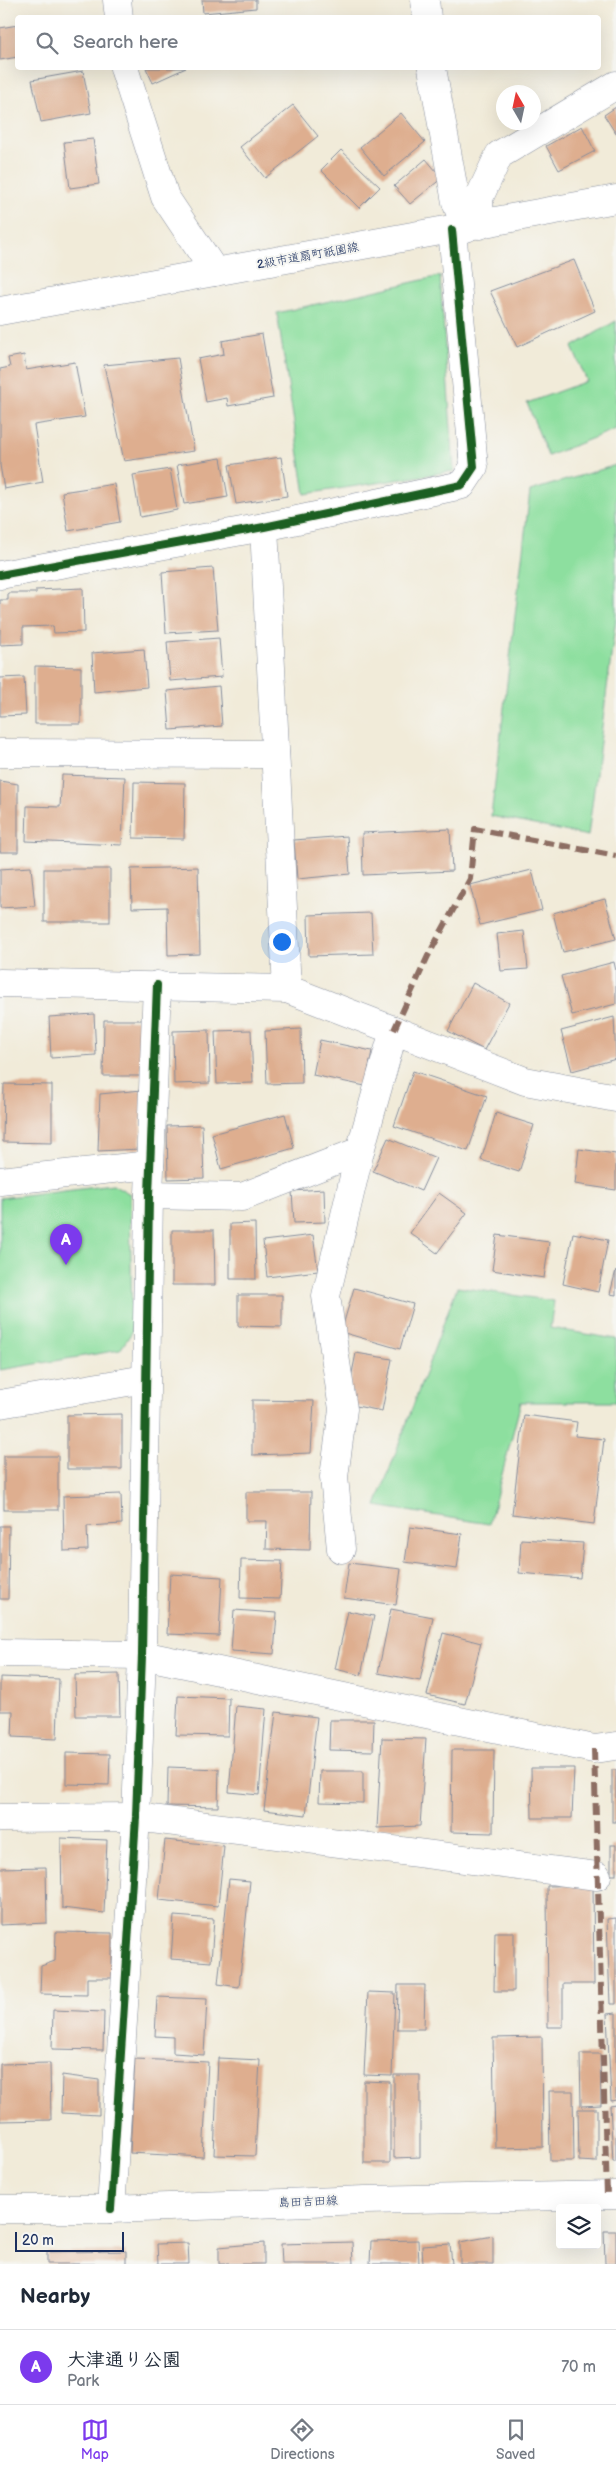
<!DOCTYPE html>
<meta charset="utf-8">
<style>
body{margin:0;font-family:"Balsamiq Sans","Klee One",sans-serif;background:#f6f6f7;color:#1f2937}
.controls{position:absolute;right:15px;bottom:15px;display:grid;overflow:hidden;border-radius:5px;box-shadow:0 5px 20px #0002}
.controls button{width:45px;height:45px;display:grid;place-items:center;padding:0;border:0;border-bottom:1px solid #e0e1e3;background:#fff;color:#1f2937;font:25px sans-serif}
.compass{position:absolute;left:496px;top:85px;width:45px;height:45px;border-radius:50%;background:#fff;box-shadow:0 5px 20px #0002;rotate:351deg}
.scale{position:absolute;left:15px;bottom:12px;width:109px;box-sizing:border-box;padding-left:5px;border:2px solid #1b2f5e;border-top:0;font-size:14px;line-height:18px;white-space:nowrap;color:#1b2f5e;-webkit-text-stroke:4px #f6f6f2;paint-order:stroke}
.you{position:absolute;left:281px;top:941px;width:18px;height:18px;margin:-12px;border:4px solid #fff;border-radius:50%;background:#1a73e8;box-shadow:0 0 0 8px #1a73e833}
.badge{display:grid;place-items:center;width:32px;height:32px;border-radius:50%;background:#7c3aed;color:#fff;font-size:16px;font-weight:700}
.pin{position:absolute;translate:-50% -41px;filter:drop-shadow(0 1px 2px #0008)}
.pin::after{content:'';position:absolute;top:26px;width:18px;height:15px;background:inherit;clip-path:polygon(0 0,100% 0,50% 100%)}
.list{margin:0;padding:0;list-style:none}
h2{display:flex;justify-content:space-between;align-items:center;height:65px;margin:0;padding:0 20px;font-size:21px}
h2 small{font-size:16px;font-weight:400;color:#747a83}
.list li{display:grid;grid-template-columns:32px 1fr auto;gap:15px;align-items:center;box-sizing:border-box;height:75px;padding:0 20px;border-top:1px solid #e0e1e3}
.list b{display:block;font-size:19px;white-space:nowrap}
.list p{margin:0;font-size:16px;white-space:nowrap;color:#747a83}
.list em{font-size:16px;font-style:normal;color:#747a83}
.icon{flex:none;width:28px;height:28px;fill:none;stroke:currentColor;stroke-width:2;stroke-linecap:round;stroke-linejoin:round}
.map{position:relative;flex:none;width:616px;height:2264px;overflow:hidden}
.search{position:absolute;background:#fff;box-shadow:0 5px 20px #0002;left:15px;right:15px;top:15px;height:55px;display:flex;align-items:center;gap:12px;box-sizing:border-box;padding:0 18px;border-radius:5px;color:#747a83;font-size:19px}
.sheet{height:140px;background:#fff}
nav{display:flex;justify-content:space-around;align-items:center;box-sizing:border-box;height:70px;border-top:1px solid #e0e1e3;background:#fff;font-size:14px;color:#747a83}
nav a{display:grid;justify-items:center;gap:2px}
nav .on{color:#7c3aed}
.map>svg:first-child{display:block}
.green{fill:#8ddf9f;stroke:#54877e}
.building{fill:#deae8f}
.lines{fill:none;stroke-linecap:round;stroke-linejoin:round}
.minor-casing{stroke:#868d9c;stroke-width:29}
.major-casing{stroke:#868d9c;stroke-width:29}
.minor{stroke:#fff;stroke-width:28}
.major{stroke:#fff;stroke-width:28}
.quiet{stroke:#8d6e63;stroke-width:6;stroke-dasharray:12 6;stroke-linecap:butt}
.cycleway-casing{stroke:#f6f6f2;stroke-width:11}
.cycleway{stroke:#1b5e20;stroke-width:8}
.labels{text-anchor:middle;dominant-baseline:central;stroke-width:4;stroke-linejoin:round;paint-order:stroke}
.street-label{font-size:12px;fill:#1b2f5e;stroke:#f6f6f2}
</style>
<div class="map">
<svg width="616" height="2264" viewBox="0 0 616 2264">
<rect width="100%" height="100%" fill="#f6f6f2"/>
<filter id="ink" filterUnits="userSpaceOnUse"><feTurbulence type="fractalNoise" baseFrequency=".02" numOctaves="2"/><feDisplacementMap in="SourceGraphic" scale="10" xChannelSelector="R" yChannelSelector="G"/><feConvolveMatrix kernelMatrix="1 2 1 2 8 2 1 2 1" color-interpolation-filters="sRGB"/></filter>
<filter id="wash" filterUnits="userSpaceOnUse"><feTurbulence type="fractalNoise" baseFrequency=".0096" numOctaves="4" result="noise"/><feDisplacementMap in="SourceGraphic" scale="20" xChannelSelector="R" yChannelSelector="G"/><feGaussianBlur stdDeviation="1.12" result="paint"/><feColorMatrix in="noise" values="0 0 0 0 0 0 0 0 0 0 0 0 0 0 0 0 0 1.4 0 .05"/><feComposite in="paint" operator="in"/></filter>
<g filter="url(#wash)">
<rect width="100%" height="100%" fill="#f1ebd9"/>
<g class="green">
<path d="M440,276L454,471L305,494L277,313Z"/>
<path d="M616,321V429L548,456L527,403L587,381L572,347Z"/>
<path d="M616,465V618L588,836L491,816L530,491Z"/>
<path d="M113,1184L130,1194L132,1332L120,1350L0,1370V1198Z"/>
<path d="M457,1287L554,1301L550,1328L616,1339V1402H521L489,1524L376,1506Z"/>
</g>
<g id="blocks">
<g class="building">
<path d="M202,0H256V8L203,13Z"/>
<path d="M18,25V57L0,60V28Z"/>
<path d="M146,68H186L153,83Z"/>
<path d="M83,71L91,113L41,122L32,80Z"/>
<path d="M293,105L318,136L265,178L240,147Z"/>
<path d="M616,107V134L604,115Z"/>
<path d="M401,113L425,142L384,176L360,147Z"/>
<path d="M582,126L595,151L559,170L546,146Z"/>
<path d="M93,139L99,184L70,188L64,142Z"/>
<path d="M341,150L380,187L359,208L321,170Z"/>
<path d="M426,159L442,178L410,204L394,186Z"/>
<path d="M574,260L595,311L517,347L490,291Z"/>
<path d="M262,334L273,398L228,406L227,398L206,402L198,359L224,354L222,341Z"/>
<path d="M24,355L26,370L75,362L85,417L34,425L43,482L4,489L0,465V369L10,367L8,358Z"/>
<path d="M178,358L194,451L124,461L104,365Z"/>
<path d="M281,457L287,496L236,504L229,465Z"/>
<path d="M221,458L228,497L184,504L177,465Z"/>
<path d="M170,469L177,510L140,517L133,475Z"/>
<path d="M114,484L120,522L68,531L62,492Z"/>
<path d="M213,568L218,630L166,633L162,572Z"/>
<path d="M83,588L84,632L54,633L53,626L23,627V644L0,645V600H8V593H36V590Z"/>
<path d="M219,638L222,677L170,681L167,642Z"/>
<path d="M144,649L147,687L94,692L92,653Z"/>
<path d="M35,666L81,667V724H35Z"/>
<path d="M24,677L26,715L0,716V678Z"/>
<path d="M219,686L222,726L170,730L167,691Z"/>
<path d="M62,775L125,777L122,845L26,841L27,806L60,807Z"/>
<path d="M0,781L18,784V852H0Z"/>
<path d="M134,782L185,783L184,839L133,838Z"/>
<path d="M450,829L452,871L363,875L362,833Z"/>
<path d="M347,836L350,874L297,879L294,840Z"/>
<path d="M31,867L35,906L0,908V869Z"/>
<path d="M198,867L200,954L168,955L167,907L132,908L131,869Z"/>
<rect x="44" y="869" width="66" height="53"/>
<path d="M532,870L542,910L480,925L470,885Z"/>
<path d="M605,899L616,939L563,952L553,913Z"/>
<path d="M371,913L373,954L309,956L308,915Z"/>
<path d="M524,931L528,969L501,971L497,934Z"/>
<path d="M614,962L616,971V1004L572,1015L561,976Z"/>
<path d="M473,983L509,1003L484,1050L448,1031Z"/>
<path d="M94,1014L96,1055L51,1058L49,1017Z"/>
<path d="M614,1017L616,1059L572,1071L561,1031Z"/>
<path d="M104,1020H143L141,1076H103Z"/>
<path d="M301,1029L302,1083L267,1084L265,1031Z"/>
<path d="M209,1030L210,1083L174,1084L173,1031Z"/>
<path d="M251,1030L253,1083L217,1084L215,1031Z"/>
<path d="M320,1040L372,1051L365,1086L313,1075Z"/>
<path d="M413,1071L487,1096L468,1151L394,1126Z"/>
<path d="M4,1084L52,1085V1143L3,1142Z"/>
<path d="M142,1090L140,1149L98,1151L100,1094Z"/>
<path d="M496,1113L534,1125L519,1172L481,1160Z"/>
<path d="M285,1114L294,1148L221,1169L212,1134Z"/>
<path d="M202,1125L204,1178L168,1179L167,1126Z"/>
<path d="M388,1138L436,1158L421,1191L373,1171Z"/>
<path d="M579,1149L616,1154V1190L575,1184Z"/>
<path d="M324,1189L325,1222L294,1223L292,1191Z"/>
<path d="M439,1193L467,1213L437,1253L410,1233Z"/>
<path d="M255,1223L256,1279H230V1224Z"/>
<path d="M172,1230H214L215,1285H172Z"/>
<path d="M573,1233L608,1240L598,1292L563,1284Z"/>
<path d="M313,1235L318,1271L267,1277L263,1241Z"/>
<path d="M497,1235L549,1242L544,1278L492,1270Z"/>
<path d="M616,1270V1295L610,1294Z"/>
<path d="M354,1288L413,1304L400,1349L341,1332Z"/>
<path d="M238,1295H282V1327L238,1326Z"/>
<path d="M356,1353L392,1359L382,1411L346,1404Z"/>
<path d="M252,1400L314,1401L311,1453L252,1455Z"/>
<path d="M122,1414V1469H67V1415Z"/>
<path d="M524,1415L577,1422L575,1436L604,1439L594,1524L512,1514Z"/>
<rect x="4" y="1456" width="54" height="54"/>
<path d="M246,1492H311L310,1550L266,1549L267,1521H246Z"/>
<path d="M121,1494L122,1524L87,1526L88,1550L64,1551L63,1496Z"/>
<path d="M0,1526H9L8,1599H0Z"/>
<path d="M410,1527L462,1534L457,1569L405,1562Z"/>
<path d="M521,1539L583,1543L580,1578L519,1573Z"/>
<path d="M241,1560L282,1561L280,1599L240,1598Z"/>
<path d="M349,1563L401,1569L396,1605L344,1598Z"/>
<path d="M170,1574L222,1577L219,1636L167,1634Z"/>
<path d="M391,1609L433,1617L420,1681L378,1673Z"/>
<path d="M234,1610L277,1613L274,1654L231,1651Z"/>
<path d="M348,1611L374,1616L361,1675L335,1669Z"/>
<path d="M443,1633L481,1643L465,1704L427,1695Z"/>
<path d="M119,1674L120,1716H76L75,1675Z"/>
<path d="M0,1677L59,1679L57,1739L12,1737L13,1711H0Z"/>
<path d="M178,1696L229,1698L228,1736L176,1735Z"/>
<path d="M236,1706L266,1709L259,1795L229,1792Z"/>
<path d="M276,1712L317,1717L306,1815L264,1810Z"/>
<path d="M330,1720H374L373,1751L329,1750Z"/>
<path d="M382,1738L426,1739L420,1826L377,1828Z"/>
<path d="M452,1750H494L493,1833L451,1832Z"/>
<path d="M66,1753L110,1754L109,1785L66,1784Z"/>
<path d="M168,1767L219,1769L218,1807L167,1806Z"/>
<path d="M531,1768H574L572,1818H532Z"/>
<rect x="612" y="1770" width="4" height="52"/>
<path d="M320,1771H363V1803L319,1802Z"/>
<path d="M61,1838L107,1840L104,1913L62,1908Z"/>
<path d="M165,1840L224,1846L218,1906L159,1900Z"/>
<rect x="611" y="1845" width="5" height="30"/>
<path d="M46,1867L47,1923L0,1925V1868Z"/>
<path d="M229,1879L250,1881L239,1987L218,1984Z"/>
<path d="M593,1885L594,1984H563V2027H548L547,1886Z"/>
<path d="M174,1916L214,1919L211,1962L171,1959Z"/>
<path d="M616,1918V2004H610L607,1919Z"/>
<path d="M56,1932L112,1933V1978H87V1995L40,1994L41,1966L55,1961Z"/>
<path d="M495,1932H514V1991H494Z"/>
<path d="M398,1985H425L424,2029H397Z"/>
<path d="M368,1992L395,1993L392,2076L364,2075Z"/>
<path d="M157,1997L207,1999L204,2055L173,2053V2037L155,2036Z"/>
<path d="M53,2010L104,2012L103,2050L52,2049Z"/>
<path d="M616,2013V2100L611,2101L607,2014Z"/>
<path d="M542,2037L543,2147L495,2148L493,2038Z"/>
<path d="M580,2054H600L601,2105L581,2106Z"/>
<path d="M218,2058L260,2060L255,2156L214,2155Z"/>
<path d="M135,2059L208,2062L203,2157L130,2153Z"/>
<path d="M50,2063L51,2120L0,2121V2064Z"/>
<path d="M62,2075L99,2080V2115L61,2113Z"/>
<path d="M394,2075H420V2157L394,2158Z"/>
<path d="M364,2081L390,2082V2163H364Z"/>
<path d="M549,2091H573L574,2161H550Z"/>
<path d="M616,2105V2161H613L610,2106Z"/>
<path d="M578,2109H597V2162L579,2161Z"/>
<path d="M604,2231H616V2264H605Z"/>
<path d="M493,2236V2264H460V2242Z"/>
<path d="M418,2240L419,2264H370L371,2241Z"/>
<path d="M352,2242L353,2264H282L281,2244Z"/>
<path d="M188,2243L189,2264H158L157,2244Z"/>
<path d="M264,2243V2264H219V2247Z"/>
<path d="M450,2244L452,2264H423L422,2246Z"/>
<path d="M126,2251V2264H47V2252Z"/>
</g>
</g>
</g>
<g filter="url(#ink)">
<use href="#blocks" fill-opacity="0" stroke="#868d9c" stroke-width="1"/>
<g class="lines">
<g class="minor-casing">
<g id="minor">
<path d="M117,0L119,18"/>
<path d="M425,0L427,18"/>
<path d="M124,68L165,197L215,272"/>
<path d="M432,68L456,202L466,228"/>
<path d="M480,225L479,198L499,155L616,85"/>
<path d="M0,311L616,199"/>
<path d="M264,527L287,989"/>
<path d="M0,575L264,527L462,485L474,467L452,230"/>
<path d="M0,753L275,754"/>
<path d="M0,983L287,989L525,1081L616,1098"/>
<path d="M0,1181L150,1165"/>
<path d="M149,1195L242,1197L360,1151L394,1030"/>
<path d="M0,1404L145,1379"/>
<path d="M341,1549L334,1477L343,1409L326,1296L360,1151"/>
<path d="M0,1653L142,1655L594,1749L616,1746"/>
<path d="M0,1818L136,1817L597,1876"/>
<path d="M111,2209L136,1817L142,1655L149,1195L157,985"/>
</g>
</g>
<g class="major-casing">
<path id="major" d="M0,2209H111L365,2200L616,2195"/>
</g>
<use href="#minor" class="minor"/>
<use href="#major" class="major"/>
<g class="quiet">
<path d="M394,1030L428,956L470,879L475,829L616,856"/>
<path d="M594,1749L607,2196"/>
</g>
<g class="cycleway-casing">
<g id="cycleway">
<path d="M0,575L264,527L462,485L474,467L452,230"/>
<path d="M111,2209L136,1817L142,1655L149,1195L157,985"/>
</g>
</g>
<use href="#cycleway" class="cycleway"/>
</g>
</g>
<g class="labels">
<g class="street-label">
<text transform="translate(308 256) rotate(-10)">2級市道扇町祇園線</text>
<text transform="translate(308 2202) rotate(-2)">島田吉田線</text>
</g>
</g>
</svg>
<div class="controls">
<button><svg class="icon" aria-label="layers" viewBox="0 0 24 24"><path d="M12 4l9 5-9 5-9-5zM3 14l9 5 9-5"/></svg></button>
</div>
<svg class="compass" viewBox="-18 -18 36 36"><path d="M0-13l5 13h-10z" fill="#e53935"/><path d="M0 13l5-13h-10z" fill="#747a83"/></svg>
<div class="scale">20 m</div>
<div class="you"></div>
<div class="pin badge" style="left:66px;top:1265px">A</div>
<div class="search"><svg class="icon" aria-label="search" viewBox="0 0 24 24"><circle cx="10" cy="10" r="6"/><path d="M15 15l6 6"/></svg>Search here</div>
</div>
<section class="sheet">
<h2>Nearby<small></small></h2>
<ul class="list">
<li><span class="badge">A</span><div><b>大津通り公園</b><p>Park</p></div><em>70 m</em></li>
</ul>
</section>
<nav>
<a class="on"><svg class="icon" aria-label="map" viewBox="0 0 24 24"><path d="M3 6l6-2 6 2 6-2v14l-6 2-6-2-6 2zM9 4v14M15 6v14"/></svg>Map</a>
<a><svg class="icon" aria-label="directions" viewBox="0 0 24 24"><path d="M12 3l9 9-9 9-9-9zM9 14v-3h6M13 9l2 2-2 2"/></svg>Directions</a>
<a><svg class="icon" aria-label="saved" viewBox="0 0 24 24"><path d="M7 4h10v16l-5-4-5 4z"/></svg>Saved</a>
</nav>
